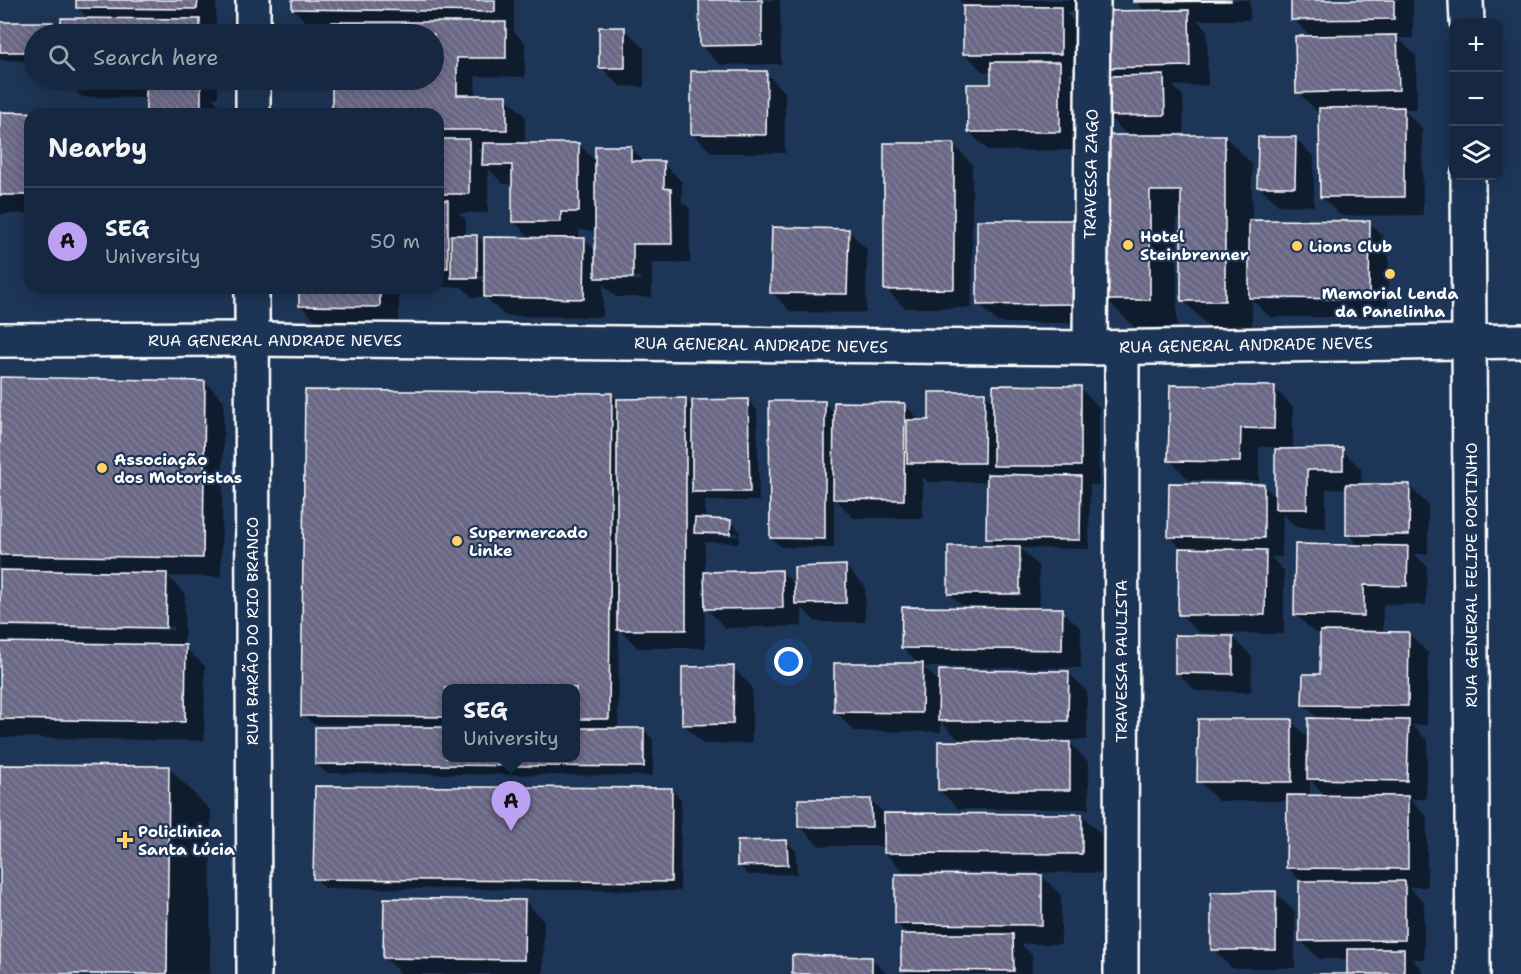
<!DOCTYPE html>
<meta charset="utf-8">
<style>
body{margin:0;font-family:"Shantell Sans",sans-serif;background:#1f3048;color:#f1f3f6}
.controls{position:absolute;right:18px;top:18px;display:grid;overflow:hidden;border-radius:12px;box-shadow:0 3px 15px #0003}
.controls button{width:54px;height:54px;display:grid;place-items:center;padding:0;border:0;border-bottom:2px solid #35445a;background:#162841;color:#f1f3f6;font:30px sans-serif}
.you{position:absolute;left:789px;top:662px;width:21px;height:21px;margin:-15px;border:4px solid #fff;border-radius:50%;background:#1a73e8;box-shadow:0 0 0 9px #1a73e833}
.badge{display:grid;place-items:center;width:39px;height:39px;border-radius:50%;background:#bca0f2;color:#111;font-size:20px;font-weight:700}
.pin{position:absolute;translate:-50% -50px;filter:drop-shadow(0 2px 3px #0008)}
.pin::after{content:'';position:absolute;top:32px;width:21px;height:18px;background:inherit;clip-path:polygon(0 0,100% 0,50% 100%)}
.popup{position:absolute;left:442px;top:684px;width:138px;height:78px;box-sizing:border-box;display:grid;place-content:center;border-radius:12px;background:#162841;filter:drop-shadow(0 2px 4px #0005);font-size:20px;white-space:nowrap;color:#9ea6b1}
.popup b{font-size:22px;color:#f1f3f6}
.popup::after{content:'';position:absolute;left:50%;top:100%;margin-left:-12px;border:12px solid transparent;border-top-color:#162841}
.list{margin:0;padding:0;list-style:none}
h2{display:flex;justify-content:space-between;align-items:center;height:78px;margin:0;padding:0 24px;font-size:26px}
h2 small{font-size:20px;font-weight:400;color:#9ea6b1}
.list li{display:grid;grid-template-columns:39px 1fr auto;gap:18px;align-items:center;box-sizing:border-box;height:108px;padding:0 24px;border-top:2px solid #35445a}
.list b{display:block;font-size:22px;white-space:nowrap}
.list p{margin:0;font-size:20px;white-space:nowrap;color:#9ea6b1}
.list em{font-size:20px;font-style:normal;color:#9ea6b1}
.icon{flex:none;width:33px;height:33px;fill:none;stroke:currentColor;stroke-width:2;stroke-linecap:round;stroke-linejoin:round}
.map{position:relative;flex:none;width:1521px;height:974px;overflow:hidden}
.search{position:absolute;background:#162841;box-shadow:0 3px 15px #0003;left:24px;top:24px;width:420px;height:66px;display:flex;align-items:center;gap:15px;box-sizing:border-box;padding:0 21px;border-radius:33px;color:#9ea6b1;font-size:22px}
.panel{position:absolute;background:#162841;box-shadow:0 3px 15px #0003;left:24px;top:108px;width:420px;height:186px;border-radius:18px}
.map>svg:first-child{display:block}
.shadow{fill:#0007;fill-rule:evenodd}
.building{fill:url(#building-back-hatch);stroke:#fff;stroke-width:1.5}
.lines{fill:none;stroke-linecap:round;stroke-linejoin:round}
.street-casing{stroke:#fff;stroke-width:38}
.secondary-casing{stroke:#fff;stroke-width:38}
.street{stroke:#1d3557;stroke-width:33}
.secondary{stroke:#1d3557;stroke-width:33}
.poi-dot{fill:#ffd166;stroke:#1d3557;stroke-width:2}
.labels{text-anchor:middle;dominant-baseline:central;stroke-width:4.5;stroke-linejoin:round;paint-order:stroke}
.street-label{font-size:16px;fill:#fff;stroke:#1d3557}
.poi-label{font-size:16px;font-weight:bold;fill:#fff;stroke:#1d3557;text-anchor:start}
</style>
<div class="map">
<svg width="1521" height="974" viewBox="0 0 1521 974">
<defs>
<pattern id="building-back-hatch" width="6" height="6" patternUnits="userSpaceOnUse" patternTransform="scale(1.5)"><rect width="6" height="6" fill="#6b6786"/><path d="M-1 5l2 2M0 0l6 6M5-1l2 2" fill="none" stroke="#817e98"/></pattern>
</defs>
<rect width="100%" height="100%" fill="#1d3557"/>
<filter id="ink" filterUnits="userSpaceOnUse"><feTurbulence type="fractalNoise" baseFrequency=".0167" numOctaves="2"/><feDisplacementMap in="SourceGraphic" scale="12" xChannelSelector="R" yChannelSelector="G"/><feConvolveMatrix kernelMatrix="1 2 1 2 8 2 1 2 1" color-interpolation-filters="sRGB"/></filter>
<g filter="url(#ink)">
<g class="shadow">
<path d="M77,0H216V28H207L213,34H34V61L0,60V23L53,24L63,34L90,20L77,7Z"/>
<path d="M293,0H514V32L525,43V77L475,76L476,96L506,97L525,116V144H579L597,163L630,147L646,163H663L682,182V202L690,209V263H652V297H616L603,284V317L505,316L485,297H472L462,287H438V114H333V80H434V34H334V28H312L293,9ZM477,149H484V156ZM488,168L503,184H514V221L531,239L485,245L477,236H466V220L459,213H488ZM579,230L597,231V252L584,239H580ZM470,276H485V279H470ZM614,277H640V280H614Z"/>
<path d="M701,0H780L781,64L720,65L701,46Z"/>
<path d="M959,0H1074V12H1065L1080,27V73H1068L1078,83V150L989,151L969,132L993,85V72H983L964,53L967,8Z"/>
<path d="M1135,0H1250V20H1197L1207,30L1208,85L1173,86L1183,96L1184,133L1150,134L1151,137H1225L1252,164V221L1369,223L1389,242L1388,317H1270L1252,300V328H1210L1183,300V218H1177V327H1134L1106,299L1129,137L1107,115L1113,78L1103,68L1146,12ZM1267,297H1377V300H1267Z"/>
<path d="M1293,0H1413V38H1398L1416,56L1417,109H1403L1422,128L1423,215L1341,216L1322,197L1321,111H1317L1298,92L1312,38L1293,19Z"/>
<path d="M625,29L644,48V87L620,86L601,67Z"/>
<path d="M766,73L785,92V153H712L692,133Z"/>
<path d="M65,80H218V98H212L220,106V114H147V98L82,97Z"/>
<path d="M0,114H35H30V214H0Z"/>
<path d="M1295,138L1314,157V206L1278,205L1259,186Z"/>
<path d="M953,144L972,164V308H905L885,289Z"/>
<path d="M848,230L867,250L866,313L791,312L772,292Z"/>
<path d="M1095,241V323H998L979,304Z"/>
<path d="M300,288H399V325H320L301,306Z"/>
<path d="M0,378L205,382L224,401L221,577L168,576L185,594L184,647L205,666L204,741L0,737V627L173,630V627L0,624V572H5L0,567Z"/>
<path d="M1080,388L1099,407V485H1090L1089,549L1020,548L1039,567V610H1062L1081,629V668L924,667L940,683L1068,672L1087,692V740H1027V743H1070L1089,763V809H959L939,790L962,743L941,722V732L854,731L835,711L920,665L903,648L965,609L950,594L997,548L987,538L988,482H928L923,477V518H854L834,498V548L781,547L771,538L824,402L836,414L904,404L921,422H930L984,394L995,404Z"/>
<path d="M1274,388L1293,407V450H1342L1361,469L1362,486H1409L1428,505V554H1414L1427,566L1426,605L1383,604V633L1409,634L1428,653L1427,725H1412L1428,741L1426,799H1410L1427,816V887H1409L1424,902V959H1412L1422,970V974H1348V959H1320L1300,940L1303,883L1287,867L1288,801H1218L1199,781L1291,721L1309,739L1320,720L1304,704L1321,675L1322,633H1315L1295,614L1359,546L1348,534V489H1326V528L1296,527L1283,514L1282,557H1271L1284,571V634L1199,633L1180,614L1183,550L1170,537L1263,485L1277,499V447H1259V481L1189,480L1170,460ZM1310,780L1327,797H1310Z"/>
<path d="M611,395L617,400H686L693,407L748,400L757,410L759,501H705V520L730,521L740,531L739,543L705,542V573L782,572L796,586L846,567L865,586V622H816L802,608V626L725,628L705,607V648H638L619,629L618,730H644L653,739V776L326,773L316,764L417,729V726L313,724L303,715ZM705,532L738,533V536L705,535ZM446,688H576V758H446Z"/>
<path d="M1233,637L1252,657L1251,692L1196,691L1176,672Z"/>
<path d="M733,668L752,687V743L703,744L683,724Z"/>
<path d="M0,766L168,767L211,811L210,974H0Z"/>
<path d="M672,790L681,799L680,891L325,888L315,878Z"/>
<path d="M871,800L885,814L1082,815L1101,834V873L904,872L885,853V846H819L800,826Z"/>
<path d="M787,842L796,851L797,874L748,875L739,865Z"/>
<path d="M1042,876L1061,895V944H1021L1032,955V974H907L903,969L908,935L896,923Z"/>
<path d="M1275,893L1295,912V968H1232L1213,949Z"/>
<path d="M525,901L544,921L543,974H401L385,958Z"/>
<path d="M871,958L887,974H793Z"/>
</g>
<g class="building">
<path d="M76,0H198L197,9L76,8Z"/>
<path d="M292,0H495V12L292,9Z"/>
<path d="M699,0H762V45L700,46Z"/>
<path d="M1133,0H1231V1L1133,2Z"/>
<path d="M1291,0H1394V19L1291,20Z"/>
<path d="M963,6L1061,7V54H963Z"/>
<path d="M1189,10L1190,66L1101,68L1100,11Z"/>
<path d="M61,18L200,19V34H61Z"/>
<path d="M0,22H53V34H34V52H0Z"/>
<path d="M332,22H506V58H457V95H507V130H438V114H332V80H434V34H332Z"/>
<rect x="599" y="27" width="26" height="41"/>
<path d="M1397,35L1399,90L1296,93L1295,36Z"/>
<path d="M991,62H1060V132H968L967,84H991Z"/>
<path d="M691,71H767L766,135L691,134Z"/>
<path d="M1164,75L1165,115L1106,116L1105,76Z"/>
<path d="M146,85L201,86V114H146Z"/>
<path d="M1404,107V197H1320L1319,108Z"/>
<path d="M0,112L135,114H30V195H0Z"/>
<path d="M1105,135H1225V301H1181V191H1150V300H1105Z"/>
<path d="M1258,137H1296L1295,187H1257Z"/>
<rect x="438" y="139" width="31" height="55"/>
<path d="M483,143H579V212H561V222H512V165H482Z"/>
<path d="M884,143H954V289L884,290Z"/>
<path d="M595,146H631V161H664V188L671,189L672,244H633V278H595Z"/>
<rect x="438" y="200" width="10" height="68"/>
<path d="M977,220H1076V304L977,305Z"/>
<path d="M1249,220L1370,221L1369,299L1249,298Z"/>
<path d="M772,227L849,229L847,294L770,293Z"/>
<rect x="451" y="235" width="26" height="43"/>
<path d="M484,237L585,238L584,299L484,297Z"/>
<path d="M299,288H380V307L299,306Z"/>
<path d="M0,377L205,381L203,558L0,555Z"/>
<path d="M993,385L1081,386V466H993Z"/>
<path d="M1170,385L1275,386L1274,429L1241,428L1240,462L1168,461Z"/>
<path d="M305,390L612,393L609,719H576V688H446V717L301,716Z"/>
<path d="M929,392H985L984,463H907V420H929Z"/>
<path d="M686,398V630H617V399Z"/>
<path d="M748,399L750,492H692V400Z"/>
<path d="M769,401H825V539L770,538Z"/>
<path d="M834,402L905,403L904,500L833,499Z"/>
<path d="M1343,448V470H1307V509H1275V449Z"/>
<path d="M987,474L1081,476L1080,540L986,539Z"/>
<path d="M1169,483L1264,484V538L1168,537Z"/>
<path d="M1346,484H1410L1409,535H1346Z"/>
<path d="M695,518L731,520L730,534L694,533Z"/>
<path d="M1295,544L1408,546L1407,586L1364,585V616L1294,615Z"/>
<rect x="948" y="546" width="72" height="48"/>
<path d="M1179,548L1266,550L1265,615H1178Z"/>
<path d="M846,565V603L795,604L794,567Z"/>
<path d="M0,570L167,573L166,628L0,625Z"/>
<path d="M782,570L783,608L705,609L704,572Z"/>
<path d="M902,607L1063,608L1062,650L901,648Z"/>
<path d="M1320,631L1409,632L1408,706L1302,705L1303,674H1320Z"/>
<path d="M1175,635L1233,636V674L1175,673Z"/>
<path d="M0,642L186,645L185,722L0,719Z"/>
<path d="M834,663H923L922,713L834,712Z"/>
<path d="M734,666L733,724L682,725V667Z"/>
<path d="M939,670L1069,671L1068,721H938Z"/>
<path d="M1308,718L1409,720L1407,781L1307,779Z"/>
<path d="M1198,719H1292V782H1197Z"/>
<path d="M315,727H446V758H576V728H644V767L315,764Z"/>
<path d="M938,741L1070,742V790H938Z"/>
<path d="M0,765L169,766L167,974H0Z"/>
<path d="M315,786L672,788L671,882L313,879Z"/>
<path d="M1287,795L1408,796V869L1286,868Z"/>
<path d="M798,799H871L872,827H798Z"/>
<path d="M884,813L1082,814V854L884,853Z"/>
<path d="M787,840L788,865L737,866V841Z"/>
<path d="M895,874L1042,875V925L895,924Z"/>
<path d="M1299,881H1405V940L1299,941Z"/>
<path d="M1276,891V950H1211V892Z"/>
<path d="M384,898L525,900L524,960L383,958Z"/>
<path d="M901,934H1013L1014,971L901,970Z"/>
<path d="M1347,949H1404V974H1312H1347Z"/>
<path d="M792,955L872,957V974H792Z"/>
</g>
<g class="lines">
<g class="street-casing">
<g id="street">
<path d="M251,339L1090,348L1521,341"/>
<path d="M1090,348L1093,0"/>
<path d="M1121,974L1122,348"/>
</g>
</g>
<g class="secondary-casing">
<g id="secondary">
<path d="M1466,0L1467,22"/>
<path d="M253,34V0"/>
<path d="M253,114V80"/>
<path d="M1468,176L1473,974"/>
<path d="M252,288L254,974"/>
<path d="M0,340L251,339"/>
</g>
</g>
<use href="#street" class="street"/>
<use href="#secondary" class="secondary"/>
</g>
</g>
<g class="poi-dot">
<circle cx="1128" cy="245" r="6"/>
<circle cx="1297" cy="246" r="6"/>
<circle cx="1390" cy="274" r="6"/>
<circle cx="102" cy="468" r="6"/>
<circle cx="457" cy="541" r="6"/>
<path d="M122 831h6v6h6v6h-6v6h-6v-6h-6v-6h6z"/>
</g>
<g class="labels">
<g class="street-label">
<text transform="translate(1091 174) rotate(-89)">TRAVESSA ZAGO</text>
<text x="275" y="340">RUA GENERAL ANDRADE NEVES</text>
<text transform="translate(761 345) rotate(1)">RUA GENERAL ANDRADE NEVES</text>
<text transform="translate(1246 345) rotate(-1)">RUA GENERAL ANDRADE NEVES</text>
<text transform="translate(1471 575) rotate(-90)">RUA GENERAL FELIPE PORTINHO</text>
<text transform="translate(252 631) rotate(-90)">RUA BARÃO DO RIO BRANCO</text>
<text transform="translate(1121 661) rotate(-90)">TRAVESSA PAULISTA</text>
</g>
<g class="poi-label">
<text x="1140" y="236">Hotel<tspan x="1140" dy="18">Steinbrenner</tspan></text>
<text x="1309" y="246">Lions Club</text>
<text x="1390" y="293" text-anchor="middle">Memorial Lenda<tspan x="1390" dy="18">da Panelinha</tspan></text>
<text x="114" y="459">Associação<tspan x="114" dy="18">dos Motoristas</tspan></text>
<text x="469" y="532">Supermercado<tspan x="469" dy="18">Linke</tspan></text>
<text x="138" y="831">Policlinica<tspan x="138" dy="18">Santa Lúcia</tspan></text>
</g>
</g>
</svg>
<div class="controls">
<button>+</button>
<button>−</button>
<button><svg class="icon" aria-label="layers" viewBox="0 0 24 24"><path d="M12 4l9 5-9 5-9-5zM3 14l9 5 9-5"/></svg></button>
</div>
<div class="you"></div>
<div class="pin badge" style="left:511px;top:831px">A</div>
<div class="popup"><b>SEG</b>University</div>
<div class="search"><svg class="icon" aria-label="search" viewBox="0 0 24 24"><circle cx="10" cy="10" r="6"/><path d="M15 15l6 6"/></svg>Search here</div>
<section class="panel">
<h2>Nearby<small></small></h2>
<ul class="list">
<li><span class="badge">A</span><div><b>SEG</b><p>University</p></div><em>50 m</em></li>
</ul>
</section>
</div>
